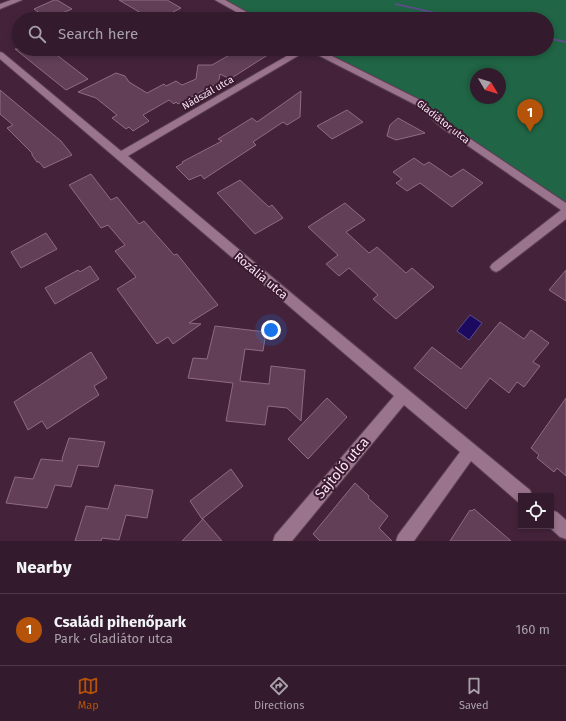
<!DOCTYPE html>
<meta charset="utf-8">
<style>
body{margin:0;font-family:"Fira Sans",sans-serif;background:#3b2334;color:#f1f3f6}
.controls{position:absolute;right:12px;bottom:12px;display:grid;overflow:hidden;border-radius:0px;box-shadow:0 2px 6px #0003}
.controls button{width:36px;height:36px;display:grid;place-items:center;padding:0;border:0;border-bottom:1px solid #4e3848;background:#331a2c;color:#f1f3f6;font:20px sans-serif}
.compass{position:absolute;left:470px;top:68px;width:36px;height:36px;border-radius:50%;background:#331a2c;box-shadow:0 2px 6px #0003;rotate:128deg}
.you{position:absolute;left:271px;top:330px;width:14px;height:14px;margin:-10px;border:3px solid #fff;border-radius:50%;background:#1a73e8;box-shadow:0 0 0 6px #1a73e833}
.badge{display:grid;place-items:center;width:26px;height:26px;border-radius:50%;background:#b45309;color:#fff;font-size:13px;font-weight:700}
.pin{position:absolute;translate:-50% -33px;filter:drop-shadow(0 1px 2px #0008)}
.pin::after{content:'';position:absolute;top:21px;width:14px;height:12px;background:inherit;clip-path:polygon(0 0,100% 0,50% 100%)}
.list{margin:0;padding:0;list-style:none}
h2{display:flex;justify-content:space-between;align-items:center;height:52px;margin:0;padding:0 16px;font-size:17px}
h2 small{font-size:13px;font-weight:400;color:#a9a1a9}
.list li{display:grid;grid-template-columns:26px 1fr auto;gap:12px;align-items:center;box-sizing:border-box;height:72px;padding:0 16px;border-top:1px solid #4e3848}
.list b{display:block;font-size:15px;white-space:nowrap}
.list p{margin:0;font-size:13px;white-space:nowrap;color:#a9a1a9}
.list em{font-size:13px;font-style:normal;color:#a9a1a9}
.icon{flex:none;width:22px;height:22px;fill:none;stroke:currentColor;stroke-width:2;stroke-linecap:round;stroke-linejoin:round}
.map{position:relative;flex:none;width:566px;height:541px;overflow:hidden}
.search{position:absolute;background:#331a2c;box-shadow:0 2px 6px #0003;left:12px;right:12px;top:12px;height:44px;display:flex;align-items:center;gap:10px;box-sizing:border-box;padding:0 14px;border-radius:22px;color:#a9a1a9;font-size:15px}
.sheet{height:124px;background:#331a2c}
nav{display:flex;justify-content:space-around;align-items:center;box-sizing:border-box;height:56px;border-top:1px solid #4e3848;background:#331a2c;font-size:11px;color:#a9a1a9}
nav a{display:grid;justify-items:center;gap:2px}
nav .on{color:#b45309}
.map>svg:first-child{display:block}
.green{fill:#206545;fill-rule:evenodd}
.water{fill:#1b0a5f;stroke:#5e4b8b}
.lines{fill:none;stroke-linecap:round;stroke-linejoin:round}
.stream{fill:#5e4b8b;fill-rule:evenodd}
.building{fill:#623f57;stroke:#906a83}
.street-casing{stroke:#5b3f53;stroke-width:2}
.street{fill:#9a738d;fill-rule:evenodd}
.labels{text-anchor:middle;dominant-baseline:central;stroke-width:4;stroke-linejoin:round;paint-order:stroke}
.far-street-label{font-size:10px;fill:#fae4f2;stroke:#391a30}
.street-label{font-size:12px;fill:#fae4f2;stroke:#391a30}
.near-street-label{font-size:14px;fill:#fae4f2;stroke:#391a30}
</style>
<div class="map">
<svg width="566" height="541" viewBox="0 0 566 541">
<rect width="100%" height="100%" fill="#44233a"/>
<path class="green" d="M219,0H566V207L419,103L312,49H547V19H255ZM476,74H500V98H476Z"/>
<path class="water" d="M470,315L482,323L469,340L457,331Z"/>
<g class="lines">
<g class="stream">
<path d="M395,3L462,18L464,19H458L396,5H395Z"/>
<path d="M547,37L566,41V43L547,39Z"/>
</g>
</g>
<g class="building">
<path d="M54,0H57L72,9L48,19L34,9Z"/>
<path d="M119,0H167L181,8L159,19H151Z"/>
<path d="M15,49H49L88,79L66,90Z"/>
<path d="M240,49H277L230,79L220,74L218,85H214L178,104L176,102L174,104L169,100L143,115L149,121L133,131L129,127L126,129L112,118L117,115L96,98L78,92L116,73L125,76L129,82L147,93L164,84L166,86L176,81L182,85L196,79L198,65H212Z"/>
<path d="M0,90L61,141L72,155L44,168L39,162H37L32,155V153L7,128L13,125L0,114Z"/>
<path d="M301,91L300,117L287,125L283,122L253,142L256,145L204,179L201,175L189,180L176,167L183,163L182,162L222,141L218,139L252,118L257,122Z"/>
<path d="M347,110L363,122L332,139L317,126Z"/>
<path d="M398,118L425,133L396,140L387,136L390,125Z"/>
<path d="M414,158L424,165L429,162L451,177L463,169L483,183L452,207L420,183L407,191L396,183L402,179L393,172Z"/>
<path d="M91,174L111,200L117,197L139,224L144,221L174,255L177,254L218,305L189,323L201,324L173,344L168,337L157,344L117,289L136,277L115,251L125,245L108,225L101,228L69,185Z"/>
<path d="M240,180L269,207L272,205L283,218L255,234L217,193Z"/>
<path d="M345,203L365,220L346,232L369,253L377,247L406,273L412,268L434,287L396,319L373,299L378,295L349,268L339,276L326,264L338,255L308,227Z"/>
<path d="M46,233L57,249L21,268L11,252Z"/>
<path d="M90,266L99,279L55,304L45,288L78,270L80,272Z"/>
<path d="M566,270V301L549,290Z"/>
<path d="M500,322L524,339L531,330L549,343L533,362L540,366L524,387L517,382L509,393L490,378L466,409L414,368L432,347L461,369Z"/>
<path d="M215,326L266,332L263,351L245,349L240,381L269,384L271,366L305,370L301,421L287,408L268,406L265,425L226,421L233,383L188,378L193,358L207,359Z"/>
<path d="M91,352L107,378L94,386L99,395L47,429L42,421L28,430L14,402Z"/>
<path d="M327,398L347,417L308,459L288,439Z"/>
<path d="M566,398V476L557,468L554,472L537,458L539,455L531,448Z"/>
<path d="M69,438L105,442L98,467L78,465L71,487L55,485L47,508L6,503L15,477L33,479L41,459L63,461L62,459Z"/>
<path d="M231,469L243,486L202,519L190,501Z"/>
<path d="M355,483L369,496L368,498L388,516L379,528L392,541H320L313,534Z"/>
<path d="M115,485L153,490L147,518L126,515L119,540L102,538L101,541H75L86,506L108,509Z"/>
<path d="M474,509L511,541H450L470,510L472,511Z"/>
<path d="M203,519L222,541H182Z"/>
</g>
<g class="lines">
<g class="street-casing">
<g id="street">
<path d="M11,0H22L0,9V4Z"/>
<path d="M215,0H225L259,19H249Z"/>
<path d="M299,49H318L422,101L448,124L566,203V219L500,270L496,272L492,270L490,267L492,264L561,210L442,128L416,105L308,50L128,156C261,269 396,380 530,490L532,496H521V503L518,502L471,461L414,541H396L398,535L460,452L404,405L292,541H273L275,535L394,396L0,59V52L3,53L121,151Z"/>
<path d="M551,510L557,512L566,520V539L560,537L548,526H551Z"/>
</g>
</g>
<use href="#street" class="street"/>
</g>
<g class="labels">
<g class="far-street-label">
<text transform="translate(208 93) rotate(-30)">Nádszál utca</text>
<text transform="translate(443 122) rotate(38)">Gladiátor utca</text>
</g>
<g class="street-label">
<text transform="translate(261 276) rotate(40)">Rozália utca</text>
</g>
<g class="near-street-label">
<text transform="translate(342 468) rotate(-50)">Sajtoló utca</text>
</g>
</g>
</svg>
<div class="controls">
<button><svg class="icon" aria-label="locate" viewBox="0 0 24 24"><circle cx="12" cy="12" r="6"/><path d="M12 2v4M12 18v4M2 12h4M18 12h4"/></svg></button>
</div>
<svg class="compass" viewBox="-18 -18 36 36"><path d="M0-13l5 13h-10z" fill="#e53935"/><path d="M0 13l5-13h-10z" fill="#a9a1a9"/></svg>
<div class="you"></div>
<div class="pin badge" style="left:530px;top:132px">1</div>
<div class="search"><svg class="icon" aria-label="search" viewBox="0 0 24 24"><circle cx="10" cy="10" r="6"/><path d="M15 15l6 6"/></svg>Search here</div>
</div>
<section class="sheet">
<h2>Nearby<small></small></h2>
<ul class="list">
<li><span class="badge">1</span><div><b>Családi pihenőpark</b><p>Park · Gladiátor utca</p></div><em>160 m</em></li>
</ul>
</section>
<nav>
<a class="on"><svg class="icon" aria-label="map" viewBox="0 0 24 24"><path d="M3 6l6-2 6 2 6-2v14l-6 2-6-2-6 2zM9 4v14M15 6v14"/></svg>Map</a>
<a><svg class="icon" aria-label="directions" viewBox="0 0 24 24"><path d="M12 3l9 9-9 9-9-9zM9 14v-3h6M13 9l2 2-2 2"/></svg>Directions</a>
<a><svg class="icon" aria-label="saved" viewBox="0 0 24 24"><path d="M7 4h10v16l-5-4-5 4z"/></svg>Saved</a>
</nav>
